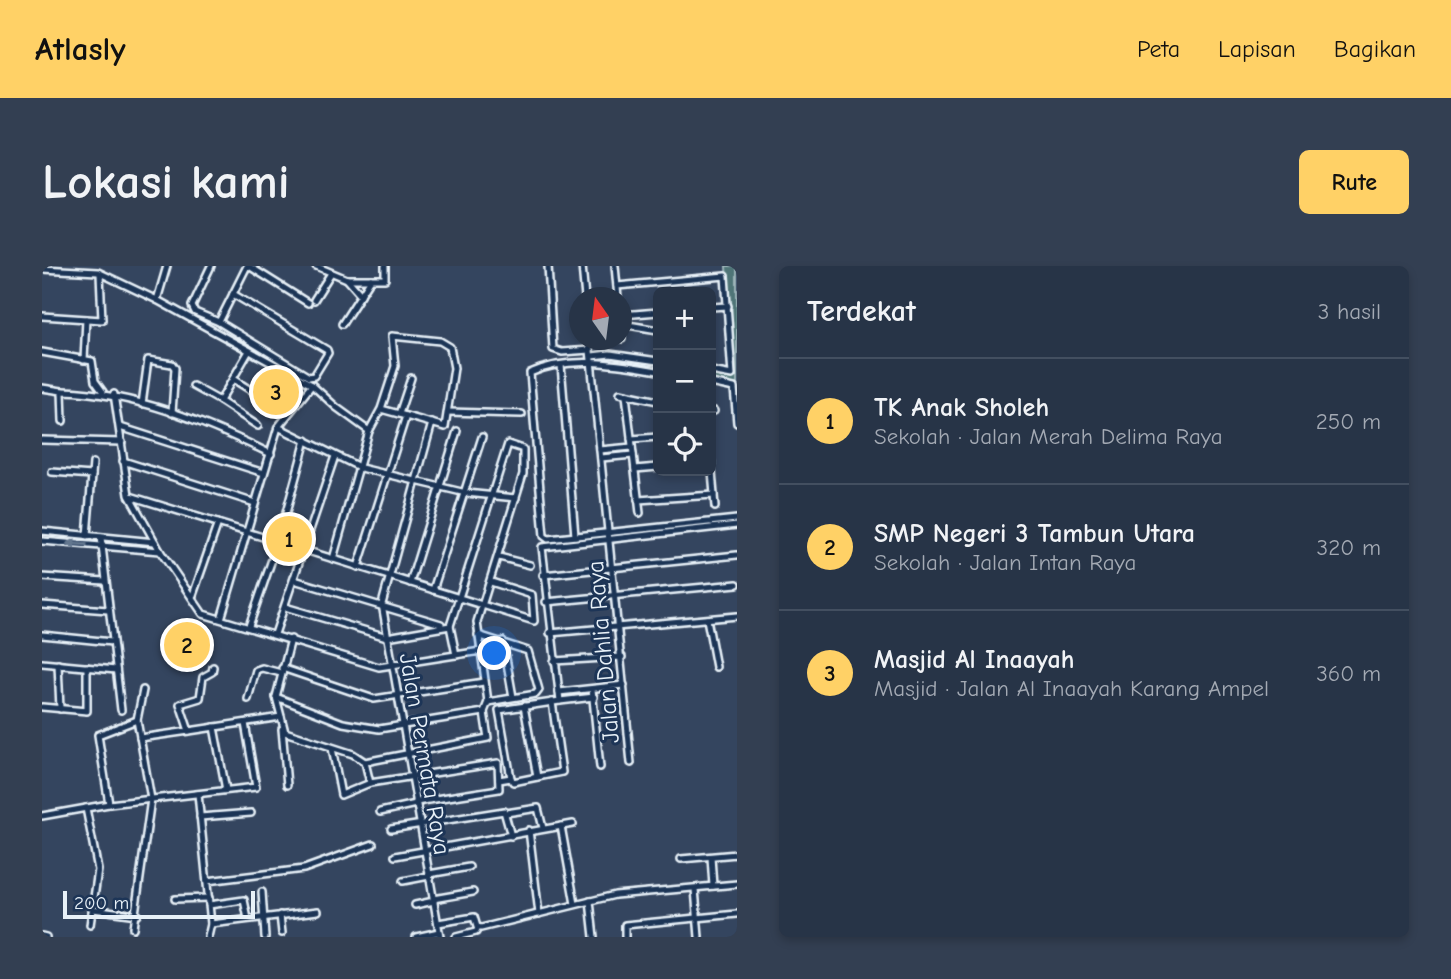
<!DOCTYPE html>
<html lang="id">
<meta charset="utf-8">
<style>
body{margin:0;font-family:"Comic Neue",sans-serif;background:#333f52;color:#f1f3f6}
.controls{position:absolute;right:21px;top:21px;display:grid;overflow:hidden;border-radius:10px;box-shadow:0 4px 10px #0003}
.controls button{width:63px;height:63px;display:grid;place-items:center;padding:0;border:0;border-bottom:2px solid #434f60;background:#273447;color:#f1f3f6;font:35px sans-serif}
.compass{position:absolute;left:527px;top:21px;width:63px;height:63px;border-radius:50%;background:#273447;box-shadow:0 4px 10px #0003;rotate:346deg}
.scale{position:absolute;left:21px;bottom:18px;width:192px;box-sizing:border-box;padding-left:7px;border:4px solid #e8f1f8;border-top:0;font-size:19px;line-height:24px;white-space:nowrap;color:#e8f1f8;-webkit-text-stroke:5px #1d3557;paint-order:stroke}
.you{position:absolute;left:453px;top:388px;width:24px;height:24px;margin:-18px;border:5px solid #fff;border-radius:50%;background:#1a73e8;box-shadow:0 0 0 10px #1a73e833}
.badge{display:grid;place-items:center;width:46px;height:46px;border-radius:50%;background:#ffd166;color:#111;font-size:23px;font-weight:700}
.pin{position:absolute;translate:-50% -50%;border:4px solid #fff;box-shadow:0 2px 7px #0006}
.list{margin:0;padding:0;list-style:none}
h2{display:flex;justify-content:space-between;align-items:center;height:91px;margin:0;padding:0 28px;font-size:30px}
h2 small{font-size:23px;font-weight:400;color:#a4aab4}
.list li{display:grid;grid-template-columns:46px 1fr auto;gap:21px;align-items:center;box-sizing:border-box;height:126px;padding:0 28px;border-top:2px solid #434f60}
.list b{display:block;font-size:26px;white-space:nowrap}
.list p{margin:0;font-size:23px;white-space:nowrap;color:#a4aab4}
.list em{font-size:23px;font-style:normal;color:#a4aab4}
.icon{flex:none;width:38px;height:38px;fill:none;stroke:currentColor;stroke-width:2;stroke-linecap:round;stroke-linejoin:round}
.map{position:relative;flex:none;width:695px;height:671px;overflow:hidden;border-radius:10px}
header{display:flex;align-items:center;gap:42px;box-sizing:border-box;height:98px;padding:0 35px;background:#ffd166;color:#111}
header strong{font-size:33px}
nav{display:flex;gap:38px;margin-inline-start:auto;font-size:24px}
.intro{display:flex;align-items:center;justify-content:space-between;box-sizing:border-box;height:168px;padding:0 42px}
h1{margin:0;font-size:49px}
.button{padding:18px 32px;border-radius:10px;background:#ffd166;color:#111;font-size:24px;font-weight:700}
main{display:flex;gap:42px;padding:0 42px}
aside{flex:1;background:#273447;border-radius:10px;box-shadow:0 4px 10px #0003}
.map>svg:first-child{display:block}
.green{fill:#4f7577;stroke:#9cb3b8;stroke-width:2}
.lines{fill:none;stroke-linecap:round;stroke-linejoin:round}
.street-casing{stroke:#e8f1f8;stroke-width:10}
.street{stroke:#1d3557;stroke-width:5}
.oneway{fill:#64778f}
.labels{text-anchor:middle;dominant-baseline:central;stroke-width:6;stroke-linejoin:round;paint-order:stroke}
.street-label{font-size:24px;fill:#e8f1f8;stroke:#1d3557}
</style>
<header>
<strong>Atlasly</strong>
<nav><a>Peta</a><a>Lapisan</a><a>Bagikan</a></nav>
</header>
<div class="intro"><h1>Lokasi kami</h1><a class="button">Rute</a></div>
<main>
<div class="map">
<svg width="695" height="671" viewBox="0 0 695 671">
<rect width="100%" height="100%" fill="#34455f"/>
<filter id="ink" filterUnits="userSpaceOnUse"><feTurbulence type="fractalNoise" baseFrequency=".0143" numOctaves="2"/><feDisplacementMap in="SourceGraphic" scale="14" xChannelSelector="R" yChannelSelector="G"/><feConvolveMatrix kernelMatrix="1 2 1 2 8 2 1 2 1" color-interpolation-filters="sRGB"/></filter>
<g filter="url(#ink)">
<path class="green" d="M684,0H695V138L691,122L669,117V105L690,109Z"/>
<g class="lines">
<g class="street-casing">
<g id="street">
<path d="M169,0L150,40L153,46L177,56L267,111L272,110L286,87L285,84L191,28"/>
<path d="M207,0L266,37"/>
<path d="M274,0L305,13H343V0"/>
<path d="M506,0L511,83L520,86L548,84"/>
<path d="M540,0L543,32"/>
<path d="M573,0L576,32"/>
<path d="M0,3L56,6L115,34L270,119L294,141L327,165"/>
<path d="M305,13L319,29"/>
<path d="M575,20L683,10L690,109L669,105"/>
<path d="M115,34L125,0"/>
<path d="M272,34L289,7"/>
<path d="M669,41L686,40"/>
<path d="M580,49L616,46"/>
<path d="M0,50L60,54L58,8"/>
<path d="M177,56L205,0"/>
<path d="M300,58L329,13"/>
<path d="M580,58L616,64"/>
<path d="M580,68V73"/>
<path d="M547,74L589,497"/>
<path d="M207,85L178,135L216,160"/>
<path d="M0,86L50,95L53,115L61,126"/>
<path d="M550,90L568,88L616,95"/>
<path d="M42,94L44,53"/>
<path d="M519,99L533,270"/>
<path d="M616,105C575,98 527,89 488,107L502,270L506,273L695,253"/>
<path d="M191,113L210,125"/>
<path d="M669,117L692,122L695,157"/>
<path d="M151,120L178,135"/>
<path d="M0,122L20,125"/>
<path d="M578,127L616,135"/>
<path d="M72,128L87,229L118,285L161,348L337,401L439,385"/>
<path d="M584,129L598,247"/>
<path d="M100,138L106,94L130,98L133,102L130,147"/>
<path d="M669,145H672"/>
<path d="M406,146L480,148"/>
<path d="M357,148L369,112"/>
<path d="M21,155L20,125C93,127 164,156 229,188"/>
<path d="M390,157L340,338L398,671"/>
<path d="M78,161L222,207"/>
<path d="M236,161L319,202L424,227L474,232"/>
<path d="M589,173L616,171"/>
<path d="M0,174L80,176"/>
<path d="M558,184L590,181"/>
<path d="M559,192L591,189"/>
<path d="M669,193L673,241"/>
<path d="M81,195L213,237"/>
<path d="M593,203L616,201"/>
<path d="M10,206L50,209"/>
<path d="M88,230L492,355L490,329L449,316"/>
<path d="M596,234L672,229"/>
<path d="M0,265L113,276"/>
<path d="M45,270L51,197"/>
<path d="M59,271L79,444"/>
<path d="M0,275L118,285"/>
<path d="M457,291L488,299"/>
<path d="M291,293L327,165L339,143L403,161L412,102L408,81L398,75L350,70L353,100L339,143"/>
<path d="M316,301L364,150"/>
<path d="M501,309L695,289"/>
<path d="M0,311L63,315"/>
<path d="M252,314L399,358"/>
<path d="M368,317L415,165"/>
<path d="M391,324L440,171"/>
<path d="M151,329L176,257"/>
<path d="M504,336L695,318"/>
<path d="M0,339L66,344"/>
<path d="M243,341L345,371L408,360"/>
<path d="M179,353L236,161L270,119"/>
<path d="M665,353L674,401"/>
<path d="M207,360L236,276L264,174"/>
<path d="M508,367L695,350"/>
<path d="M233,368L293,190"/>
<path d="M0,369L70,376"/>
<path d="M436,369L486,385L497,424L494,428L446,436"/>
<path d="M249,373L234,431L243,466L311,488L323,496L446,472L442,446L446,436"/>
<path d="M461,375L471,431"/>
<path d="M414,389L408,360L466,178L481,183V208L435,356L446,436"/>
<path d="M512,395L580,391"/>
<path d="M0,397L74,404"/>
<path d="M16,398L18,443"/>
<path d="M171,401L170,406L161,411L158,432L138,438L147,465L239,451"/>
<path d="M240,402L332,433L442,416"/>
<path d="M550,423L558,501"/>
<path d="M517,426L582,419"/>
<path d="M234,431L301,457L337,463L442,446"/>
<path d="M206,433L214,404L220,402L239,407"/>
<path d="M518,435L552,431"/>
<path d="M482,440L495,511"/>
<path d="M0,441L45,445V401"/>
<path d="M172,461L184,524"/>
<path d="M240,463L245,519"/>
<path d="M98,472L147,465"/>
<path d="M290,482L299,529L328,517"/>
<path d="M323,496L328,517L456,497L457,523L374,536"/>
<path d="M469,512L457,444L518,435L500,281L695,259"/>
<path d="M457,514L469,512L471,516L520,506L510,436"/>
<path d="M156,528L169,658L166,671"/>
<path d="M67,538L56,469L95,454"/>
<path d="M44,542L56,604L48,659"/>
<path d="M338,546L374,538"/>
<path d="M464,547L496,542L501,562"/>
<path d="M0,550L67,538L214,521L203,457"/>
<path d="M158,551L209,547"/>
<path d="M519,560L533,638"/>
<path d="M349,563L462,545L469,570"/>
<path d="M487,564L497,648"/>
<path d="M353,590L531,558"/>
<path d="M669,591L671,620"/>
<path d="M639,593L695,588"/>
<path d="M387,608L427,601"/>
<path d="M165,615L262,603L331,578"/>
<path d="M361,615L387,610"/>
<path d="M653,623L657,671"/>
<path d="M220,626L223,671"/>
<path d="M133,633L167,632"/>
<path d="M391,633L431,626"/>
<path d="M548,635L552,671"/>
<path d="M167,639L202,634L206,653"/>
<path d="M373,639L392,635"/>
<path d="M51,643L95,649"/>
<path d="M238,649L240,667"/>
<path d="M396,657L432,651L435,661L439,662L573,629L695,618"/>
<path d="M169,658L276,645"/>
<path d="M91,662L109,533L95,454L101,424"/>
<path d="M0,670L4,671"/>
<path d="M374,671L397,666"/>
<path d="M414,671L434,666L436,662"/>
<path d="M583,671V659L695,648"/>
</g>
</g>
<use href="#street" class="street"/>
</g>
<defs><path id="oneway-solid" d="M-6-.8H1V-3.2L6.5 0L1 3.2V.8H-6Z" transform="scale(1.75)"/></defs>
<use class="oneway" href="#oneway-solid" transform="translate(35 278) rotate(-176)"/>
</g>
<g class="labels">
<g class="street-label">
<text transform="translate(561 386) rotate(-95)">Jalan Dahlia Raya</text>
<text transform="translate(383 488) rotate(80)">Jalan Permata Raya</text>
</g>
</g>
</svg>
<div class="controls">
<button>+</button>
<button>−</button>
<button><svg class="icon" aria-label="locate" viewBox="0 0 24 24"><circle cx="12" cy="12" r="6"/><path d="M12 2v4M12 18v4M2 12h4M18 12h4"/></svg></button>
</div>
<svg class="compass" viewBox="-18 -18 36 36"><path d="M0-13l5 13h-10z" fill="#e53935"/><path d="M0 13l5-13h-10z" fill="#a4aab4"/></svg>
<div class="scale">200 m</div>
<div class="you"></div>
<div class="pin badge" style="left:247px;top:273px">1</div>
<div class="pin badge" style="left:145px;top:379px">2</div>
<div class="pin badge" style="left:234px;top:126px">3</div>
</div>
<aside>
<h2>Terdekat<small>3 hasil</small></h2>
<ul class="list">
<li><span class="badge">1</span><div><b>TK Anak Sholeh</b><p>Sekolah · Jalan Merah Delima Raya</p></div><em>250 m</em></li>
<li><span class="badge">2</span><div><b>SMP Negeri 3 Tambun Utara</b><p>Sekolah · Jalan Intan Raya</p></div><em>320 m</em></li>
<li><span class="badge">3</span><div><b>Masjid Al Inaayah</b><p>Masjid · Jalan Al Inaayah Karang Ampel</p></div><em>360 m</em></li>
</ul>
</aside>
</main>
